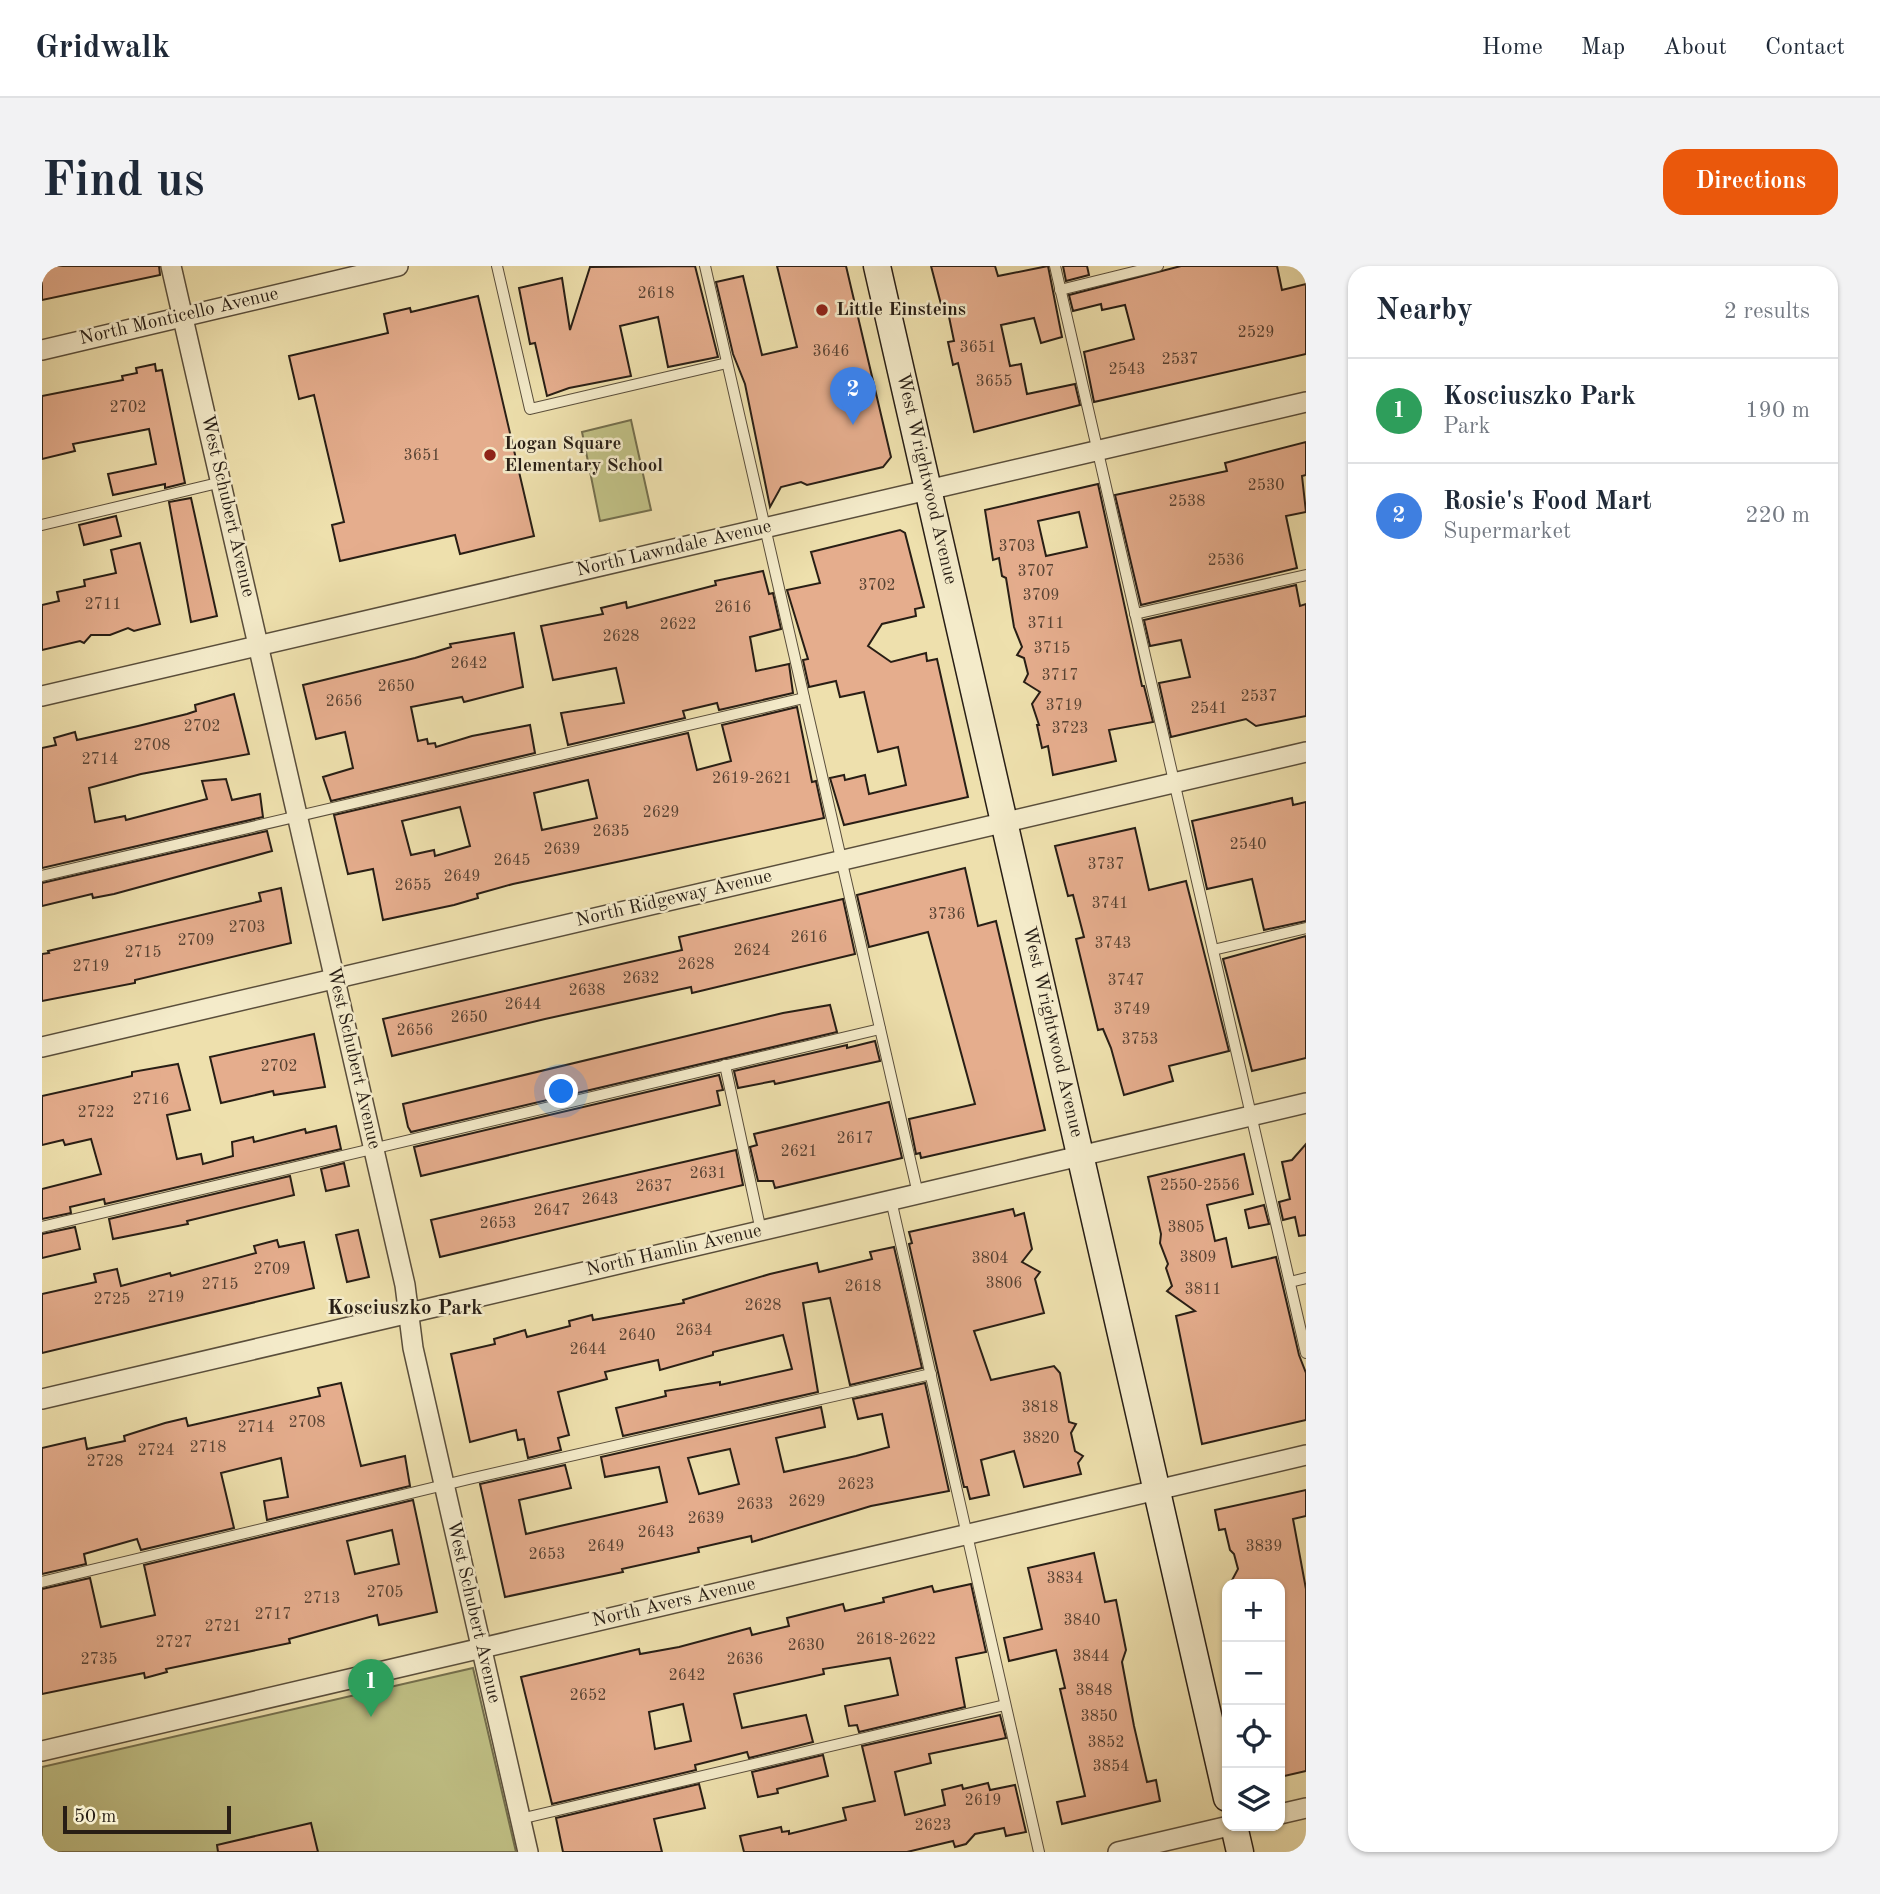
<!DOCTYPE html>
<meta charset="utf-8">
<style>
body{margin:0;font-family:"Old Standard TT",serif;background:#f2f2f3;color:#1f2937}
.controls{position:absolute;right:21px;bottom:21px;display:grid;overflow:hidden;border-radius:14px;box-shadow:0 2px 5px #0004}
.controls button{width:63px;height:63px;display:grid;place-items:center;padding:0;border:0;border-bottom:2px solid #e0e1e3;background:#fff;color:#1f2937;font:35px sans-serif}
.scale{position:absolute;left:21px;bottom:18px;width:168px;box-sizing:border-box;padding-left:7px;border:4px solid #281e15;border-top:0;font-size:19px;line-height:24px;white-space:nowrap;color:#281e15;-webkit-text-stroke:5px #f4ebca;paint-order:stroke}
.you{position:absolute;left:520px;top:826px;width:24px;height:24px;margin:-18px;border:5px solid #fff;border-radius:50%;background:#1a73e8;box-shadow:0 0 0 10px #1a73e833}
.badge{display:grid;place-items:center;width:46px;height:46px;border-radius:50%;background:#ea580c;color:#fff;font-size:23px;font-weight:700}
.pin{position:absolute;translate:-50% -58px;filter:drop-shadow(0 2px 4px #0008)}
.pin::after{content:'';position:absolute;top:37px;width:24px;height:21px;background:inherit;clip-path:polygon(0 0,100% 0,50% 100%)}
.list{margin:0;padding:0;list-style:none}
h2{display:flex;justify-content:space-between;align-items:center;height:91px;margin:0;padding:0 28px;font-size:30px}
h2 small{font-size:23px;font-weight:400;color:#747a83}
.list li{display:grid;grid-template-columns:46px 1fr auto;gap:21px;align-items:center;box-sizing:border-box;height:105px;padding:0 28px;border-top:2px solid #e0e1e3}
.list b{display:block;font-size:26px;white-space:nowrap}
.list p{margin:0;font-size:23px;white-space:nowrap;color:#747a83}
.list em{font-size:23px;font-style:normal;color:#747a83}
.icon{flex:none;width:38px;height:38px;fill:none;stroke:currentColor;stroke-width:2;stroke-linecap:round;stroke-linejoin:round}
.map{position:relative;flex:none;width:1264px;height:1586px;overflow:hidden;border-radius:21px}
header{display:flex;align-items:center;gap:42px;box-sizing:border-box;height:98px;padding:0 35px;background:#fff;border-bottom:2px solid #e0e1e3}
header strong{font-size:33px}
nav{display:flex;gap:38px;margin-inline-start:auto;font-size:24px}
.intro{display:flex;align-items:center;justify-content:space-between;box-sizing:border-box;height:168px;padding:0 42px}
h1{margin:0;font-size:49px}
.button{padding:18px 32px;border-radius:21px;background:#ea580c;color:#fff;font-size:24px;font-weight:700}
main{display:flex;gap:42px;padding:0 42px}
aside{flex:1;background:#fff;border-radius:21px;box-shadow:0 2px 5px #0004}
.map>svg:first-child{display:block}
.green{fill:#c0c085;stroke:#746f4d;stroke-width:2}
.building{fill:#e5ad8d;stroke:#281e15;stroke-width:2;fill-rule:evenodd}
.lines{fill:none;stroke-linecap:round;stroke-linejoin:round}
.lane-casing{stroke:#5a4e3b;stroke-width:12}
.street-casing{stroke:#5a4e3b;stroke-width:22}
.secondary-casing{stroke:#281e15;stroke-width:29}
.lane{stroke:#f4ebca;stroke-width:10}
.street{stroke:#f4ebca;stroke-width:19}
.secondary{stroke:#f4ebca;stroke-width:26}
.poi-dot{fill:#8f2418;stroke:#f4ebca;stroke-width:2.5}
.labels{text-anchor:middle;dominant-baseline:central;stroke-width:5;stroke-linejoin:round;paint-order:stroke}
.number-label{font-size:16px;fill:#574233}
.poi-label{font-size:19px;font-weight:bold;fill:#281e15;stroke:#f4ebca;text-anchor:start}
.street-label{font-size:19px;fill:#281e15;stroke:#f4ebca}
.neighbourhood-label{font-size:21px;font-weight:bold;fill:#281e15;stroke:#f4ebca}
</style>
<header>
<strong>Gridwalk</strong>
<nav><a>Home</a><a>Map</a><a>About</a><a>Contact</a></nav>
</header>
<div class="intro"><h1>Find us</h1><a class="button">Directions</a></div>
<main>
<div class="map">
<svg width="1264" height="1586" viewBox="0 0 1264 1586">
<rect width="100%" height="100%" fill="#eee0ad"/>
<filter id="stains"><feTurbulence type="fractalNoise" baseFrequency=".00286" numOctaves="4"/><feColorMatrix values="0 0 0 0 .2 0 0 0 0 .09 0 0 0 0 .02 0 0 0 .5 -.17"/></filter>
<radialGradient id="worn" r=".72"><stop offset=".6" stop-color="#630" stop-opacity="0"/><stop offset="1" stop-color="#630" stop-opacity=".3"/></radialGradient>
<g class="green">
<path d="M589,154L609,244L558,255L540,166Z"/>
<path d="M431,1402L474,1586H0V1501Z"/>
</g>
<g class="building">
<path d="M0,0H117L118,9L0,34Z"/>
<path d="M653,0L676,91L626,101L616,51L578,60L589,110L527,122L505,130L493,77L488,78L477,22L520,12L528,64L548,1Z"/>
<path d="M735,0H804L849,191L841,201L765,219L759,216L739,221L728,241L703,118L691,88L674,16L701,10L720,89L755,81Z"/>
<path d="M889,0H953L956,10L1006,0L1020,71L999,77L992,52L959,59L968,100L979,98L985,128L1033,118L1038,139L932,166L916,97L911,99L906,76L912,75L905,41L900,42Z"/>
<path d="M1021,0H1045L1047,9L1024,15Z"/>
<path d="M1139,0H1235L1240,24L1264,18V88L1052,136L1042,86L1092,73L1083,39L1060,44L1059,38L1031,45L1027,29Z"/>
<path d="M436,30L492,270L418,288L413,269L298,295L290,259L302,256L272,129L257,133L247,90L346,67L342,48L368,42L369,46Z"/>
<path d="M113,98L114,105L120,104L143,217L123,222V218L71,229L66,208L114,198L107,163L31,178L33,185L0,193V130L81,114L80,110L95,107L94,102Z"/>
<path d="M1264,176V209L1260,210L1264,246L1244,250L1255,302L1099,339L1073,229L1185,205L1183,197Z"/>
<path d="M1056,218L1100,420H1102L1111,456L1067,464L1074,495L1011,509L1006,480L1000,482L995,459H997L990,438L998,426L982,416L986,408L982,392L975,389L980,381L972,361L964,312L960,310L957,292L951,294L943,244ZM1037,246L1045,281L1004,290L996,255Z"/>
<path d="M149,232L175,350L149,356L127,236Z"/>
<path d="M74,250L79,270L42,279L37,259Z"/>
<path d="M858,264L863,267L882,341L873,343L874,350L840,358L826,380L849,396L884,387L885,395L895,393L926,531L802,559L788,512L802,509L803,514L823,509L827,528L864,519L856,481L836,486L822,426L798,431L794,415L767,421L761,394L766,393L745,324L778,317L769,286Z"/>
<path d="M98,277L118,358L92,365L86,362L68,369H49L42,377L38,375L0,384V339L17,335L15,326L43,320L42,314L74,307L69,284Z"/>
<path d="M721,305L727,328L731,327L739,363L708,371L714,405L747,398L751,427L677,444L675,437L641,445L643,452L526,479L519,447L582,437L574,402L511,414L499,360L561,348L559,342L584,336L585,342L674,319L673,315Z"/>
<path d="M1254,319L1258,340L1264,338V450L1214,460L1204,453L1129,471L1117,417L1148,411L1139,374L1108,380L1102,354Z"/>
<path d="M472,367L481,421L422,436L420,431L369,441L376,475L385,473L386,478L393,477L394,481L430,470L488,459L493,487L289,535L281,511L311,502L303,466L274,473L261,419L373,392L409,381L408,378Z"/>
<path d="M192,428L207,488L99,508L47,522L53,556L83,550L84,554L165,533L160,515L184,513L190,534L218,528L221,551L0,602V482L14,479L12,472L33,466L35,474L96,460L145,448L154,445L153,439Z"/>
<path d="M755,441L770,516L774,515L782,552L471,618L435,628L436,632L412,639L341,654L331,603L306,608L292,549L646,467L655,504L689,495L680,459ZM546,514L555,552L500,564L492,527ZM418,541L428,580L393,590L392,584L369,589L360,555Z"/>
<path d="M1250,532L1251,539L1264,536V655L1222,664L1210,613L1165,623L1150,555Z"/>
<path d="M1093,562L1107,624L1144,615L1187,785L1127,800L1131,815L1082,829L1069,782L1061,763L1056,764L1034,673L1042,671L1031,629L1026,630L1013,580Z"/>
<path d="M225,565L230,585L72,628L51,632L50,628L0,640V617Z"/>
<path d="M923,602L936,660L954,655L1003,864L879,892L878,887L874,888L867,853L933,838L886,666L827,681L815,629Z"/>
<path d="M239,622L249,677L93,714V717L0,735V688L7,687L6,685L219,635L217,627Z"/>
<path d="M801,633L813,688L650,727L649,721L503,753L350,790L341,753L640,684L637,671Z"/>
<path d="M1264,670V792L1210,805L1181,693Z"/>
<path d="M788,739L795,766L369,866L366,861L361,838L741,747Z"/>
<path d="M272,768L283,821L232,829L231,825L179,837L168,791Z"/>
<path d="M833,775L838,795L733,818L732,815L696,822L692,805L805,779V782Z"/>
<path d="M136,798L148,844L125,849L135,893L159,888L161,898L191,890L190,876L211,871L212,876L263,863L264,867L294,860L299,883L63,938L62,933L28,941L29,947L0,953V923L59,908L49,873L23,879L21,874L0,879V830L90,810V806Z"/>
<path d="M677,809L681,824L675,825L678,839L379,910L372,881Z"/>
<path d="M847,836L860,892L733,922L731,915H716L708,881L715,879L712,868Z"/>
<path d="M1264,878V969L1257,970L1253,951L1241,954L1237,936L1248,933L1240,896L1250,894Z"/>
<path d="M694,884L701,919L398,991L389,954Z"/>
<path d="M1202,888L1211,928L1165,939L1173,975L1184,972L1190,1001L1234,991L1257,1089L1264,1107V1154L1160,1178L1134,1050L1153,1045L1125,1025L1130,1020L1124,1002L1126,998L1118,977L1119,968L1106,911Z"/>
<path d="M302,897L307,920L284,925L279,903Z"/>
<path d="M248,910L252,929L145,955L146,958L71,973L67,953Z"/>
<path d="M1222,939L1227,958L1207,962L1203,944Z"/>
<path d="M971,943L973,950L982,947L990,983L980,996L998,1006L993,1013L1002,1047L932,1065L949,1114L1012,1100L1018,1107L1027,1156L1034,1158L1029,1167L1033,1185L1041,1190L1036,1197L1039,1208L982,1221L972,1185L939,1194L947,1229L928,1233L925,1221H922L867,978L870,977L867,966Z"/>
<path d="M33,961L38,983L0,992V968Z"/>
<path d="M316,964L327,1011L305,1016L294,969Z"/>
<path d="M235,974L237,981L262,976L272,1022L0,1087V1028L54,1016L52,1008L75,1003L79,1020L128,1007L129,1010L214,987L212,980Z"/>
<path d="M852,981L880,1102L808,1119L788,1032L761,1037L776,1126L581,1170L574,1142L624,1130L623,1125L678,1116V1119L750,1103L741,1069L671,1086V1089L618,1104L616,1094L563,1106L565,1113L516,1126L527,1169L516,1172L519,1184L486,1192L482,1173L476,1174L474,1164L428,1176L409,1088L453,1078L452,1073L483,1064L485,1071L528,1060L527,1055L550,1049L551,1054L642,1037L641,1034L728,1008L775,997L777,1006L830,993L828,986Z"/>
<path d="M299,1117L319,1200L363,1190L368,1220L225,1254L222,1235L246,1231L239,1192L179,1207L192,1262L99,1284L95,1273L42,1288L44,1298L0,1308V1182L43,1172L45,1183L83,1175L82,1170L123,1157L144,1152L146,1160L278,1130L276,1122Z"/>
<path d="M883,1117L907,1225L829,1240L710,1276L709,1270L656,1282L657,1286L580,1303L581,1306L463,1331L438,1218L523,1199L529,1222L477,1234L484,1268L518,1260L625,1236L617,1201L563,1211L559,1191L779,1141L783,1161L734,1172L742,1206L814,1190L847,1181L840,1148L816,1153L811,1133ZM688,1183L697,1218L657,1228L646,1192Z"/>
<path d="M1264,1224V1250L1251,1253L1264,1323V1505L1238,1511V1318H1188L1196,1303L1192,1288L1188,1284L1183,1263L1177,1264L1173,1244Z"/>
<path d="M371,1234L395,1346L337,1359L335,1349L247,1373L248,1377L124,1403L125,1406L103,1412L102,1407L0,1428V1323L48,1312L59,1361L113,1349L102,1299ZM350,1264L357,1298L313,1308L305,1275Z"/>
<path d="M1052,1287L1063,1336L1074,1334L1084,1384L1080,1396L1092,1460L1105,1516L1114,1514L1118,1535L1020,1558L1015,1536L1043,1530L1018,1423L1023,1422L1014,1384L967,1395L962,1372L1000,1363L986,1302Z"/>
<path d="M929,1318L944,1386L914,1392L923,1441L817,1466L815,1459L807,1460L803,1440L856,1429L848,1392L781,1403L782,1408L692,1428L700,1462L764,1449L771,1476L707,1492L705,1486L653,1499L654,1504L510,1538L479,1411L597,1383L598,1388L637,1381L708,1362L710,1369L747,1360L745,1352L801,1338L803,1345L842,1336L841,1332L890,1320L892,1326ZM641,1438L649,1475L613,1483L607,1446Z"/>
<path d="M958,1449L964,1472L887,1488L889,1497L853,1506L863,1549L903,1539L900,1524L920,1519L921,1523L946,1517L948,1524L973,1519L984,1566L964,1570L962,1562L933,1568L924,1578L913,1581L911,1575L865,1586H702L698,1570L739,1561L740,1566L747,1565V1568L804,1554L801,1542L833,1535L820,1480Z"/>
<path d="M781,1489L786,1510L735,1523L736,1527L716,1531L710,1506Z"/>
<path d="M657,1518L663,1542L612,1553L620,1586H521L514,1552Z"/>
<path d="M269,1557L276,1586H176L175,1579Z"/>
</g>
<g class="lines">
<g class="lane-casing">
<g id="lane">
<path d="M455,0L488,143L685,97"/>
<path d="M663,0L876,928"/>
<path d="M1013,0L1264,1087"/>
<path d="M1018,24L1116,0"/>
<path d="M0,259L180,216"/>
<path d="M1093,348L1264,309"/>
<path d="M0,610L762,432"/>
<path d="M1171,684L1264,662"/>
<path d="M683,799L719,965"/>
<path d="M849,934L997,1586"/>
<path d="M0,961L838,763"/>
<path d="M1248,1016L1264,1012"/>
<path d="M0,1316L427,1213L889,1108"/>
<path d="M478,1553L963,1439"/>
</g>
</g>
<g class="street-casing">
<g id="street">
<path d="M129,0L363,1019L371,1082L486,1586"/>
<path d="M0,84L356,0"/>
<path d="M0,430L1264,136"/>
<path d="M0,781L1264,486"/>
<path d="M0,1133L1264,837"/>
<path d="M0,1485L1264,1189"/>
<path d="M1238,1548L1264,1542"/>
<path d="M1076,1586L1187,1560"/>
</g>
</g>
<g class="secondary-casing">
<g id="secondary">
<path d="M835,0L1185,1532"/>
<path d="M1192,1560L1198,1586"/>
</g>
</g>
<use href="#lane" class="lane"/>
<use href="#street" class="street"/>
<use href="#secondary" class="secondary"/>
</g>
<g class="poi-dot">
<circle cx="780" cy="44" r="7"/>
<circle cx="448" cy="189" r="7"/>
</g>
<g class="labels">
<g class="number-label">
<text x="614" y="28">2618</text>
<text x="1214" y="67">2529</text>
<text x="936" y="82">3651</text>
<text x="789" y="86">3646</text>
<text x="1138" y="94">2537</text>
<text x="1085" y="104">2543</text>
<text x="952" y="116">3655</text>
<text x="86" y="142">2702</text>
<text x="380" y="190">3651</text>
<text x="1224" y="220">2530</text>
<text x="1145" y="236">2538</text>
<text x="975" y="281">3703</text>
<text x="1184" y="295">2536</text>
<text x="994" y="306">3707</text>
<text x="835" y="320">3702</text>
<text x="999" y="330">3709</text>
<text x="61" y="339">2711</text>
<text x="691" y="342">2616</text>
<text x="1004" y="358">3711</text>
<text x="636" y="359">2622</text>
<text x="579" y="371">2628</text>
<text x="1010" y="383">3715</text>
<text x="427" y="398">2642</text>
<text x="1018" y="410">3717</text>
<text x="354" y="421">2650</text>
<text x="1217" y="431">2537</text>
<text x="302" y="436">2656</text>
<text x="1022" y="440">3719</text>
<text x="1167" y="443">2541</text>
<text x="160" y="461">2702</text>
<text x="1028" y="463">3723</text>
<text x="110" y="480">2708</text>
<text x="58" y="494">2714</text>
<text x="710" y="513">2619-2621</text>
<text x="619" y="547">2629</text>
<text x="569" y="566">2635</text>
<text x="1206" y="579">2540</text>
<text x="520" y="584">2639</text>
<text x="470" y="595">2645</text>
<text x="1064" y="599">3737</text>
<text x="420" y="611">2649</text>
<text x="371" y="620">2655</text>
<text x="1068" y="638">3741</text>
<text x="905" y="649">3736</text>
<text x="205" y="662">2703</text>
<text x="767" y="672">2616</text>
<text x="154" y="675">2709</text>
<text x="1071" y="678">3743</text>
<text x="710" y="685">2624</text>
<text x="101" y="687">2715</text>
<text x="654" y="699">2628</text>
<text x="49" y="701">2719</text>
<text x="599" y="713">2632</text>
<text x="1084" y="715">3747</text>
<text x="545" y="725">2638</text>
<text x="481" y="739">2644</text>
<text x="1090" y="744">3749</text>
<text x="427" y="752">2650</text>
<text x="373" y="765">2656</text>
<text x="1098" y="774">3753</text>
<text x="237" y="801">2702</text>
<text x="109" y="834">2716</text>
<text x="54" y="847">2722</text>
<text x="813" y="873">2617</text>
<text x="757" y="886">2621</text>
<text x="666" y="908">2631</text>
<text x="1158" y="920">2550-2556</text>
<text x="612" y="921">2637</text>
<text x="558" y="934">2643</text>
<text x="510" y="945">2647</text>
<text x="456" y="958">2653</text>
<text x="1144" y="962">3805</text>
<text x="1156" y="992">3809</text>
<text x="948" y="993">3804</text>
<text x="230" y="1004">2709</text>
<text x="962" y="1018">3806</text>
<text x="178" y="1019">2715</text>
<text x="821" y="1021">2618</text>
<text x="1161" y="1024">3811</text>
<text x="124" y="1032">2719</text>
<text x="70" y="1034">2725</text>
<text x="721" y="1040">2628</text>
<text x="652" y="1065">2634</text>
<text x="595" y="1070">2640</text>
<text x="546" y="1084">2644</text>
<text x="998" y="1142">3818</text>
<text x="265" y="1157">2708</text>
<text x="214" y="1162">2714</text>
<text x="999" y="1173">3820</text>
<text x="166" y="1182">2718</text>
<text x="114" y="1185">2724</text>
<text x="63" y="1196">2728</text>
<text x="814" y="1219">2623</text>
<text x="765" y="1236">2629</text>
<text x="713" y="1239">2633</text>
<text x="664" y="1253">2639</text>
<text x="614" y="1267">2643</text>
<text x="564" y="1281">2649</text>
<text x="1222" y="1281">3839</text>
<text x="505" y="1289">2653</text>
<text x="1023" y="1313">3834</text>
<text x="343" y="1327">2705</text>
<text x="280" y="1333">2713</text>
<text x="231" y="1349">2717</text>
<text x="1040" y="1355">3840</text>
<text x="181" y="1361">2721</text>
<text x="854" y="1374">2618-2622</text>
<text x="132" y="1377">2727</text>
<text x="764" y="1380">2630</text>
<text x="1049" y="1391">3844</text>
<text x="57" y="1394">2735</text>
<text x="703" y="1394">2636</text>
<text x="645" y="1410">2642</text>
<text x="1052" y="1425">3848</text>
<text x="546" y="1430">2652</text>
<text x="1057" y="1451">3850</text>
<text x="1064" y="1477">3852</text>
<text x="1069" y="1501">3854</text>
<text x="941" y="1535">2619</text>
<text x="891" y="1560">2623</text>
</g>
<g class="poi-label">
<text x="794" y="44">Little Einsteins</text>
<text x="462" y="178">Logan Square<tspan x="462" dy="22">Elementary School</tspan></text>
</g>
<g class="street-label">
<text transform="translate(137 51) rotate(-13)">North Monticello Avenue</text>
<text transform="translate(884 213) rotate(77)">West Wrightwood Avenue</text>
<text transform="translate(185 240) rotate(77)">West Schubert Avenue</text>
<text transform="translate(632 283) rotate(-13)">North Lawndale Avenue</text>
<text transform="translate(632 633) rotate(-13)">North Ridgeway Avenue</text>
<text transform="translate(1010 766) rotate(77)">West Wrightwood Avenue</text>
<text transform="translate(311 792) rotate(77)">West Schubert Avenue</text>
<text transform="translate(632 985) rotate(-13)">North Hamlin Avenue</text>
<text transform="translate(632 1337) rotate(-13)">North Avers Avenue</text>
<text transform="translate(431 1346) rotate(77)">West Schubert Avenue</text>
</g>
<g class="neighbourhood-label">
<text x="363" y="1042">Kosciuszko Park</text>
</g>
</g>
<rect width="100%" height="100%" filter="url(#stains)"/>
<rect width="100%" height="100%" fill="url(#worn)"/>
</svg>
<div class="controls">
<button>+</button>
<button>−</button>
<button><svg class="icon" aria-label="locate" viewBox="0 0 24 24"><circle cx="12" cy="12" r="6"/><path d="M12 2v4M12 18v4M2 12h4M18 12h4"/></svg></button>
<button><svg class="icon" aria-label="layers" viewBox="0 0 24 24"><path d="M12 4l9 5-9 5-9-5zM3 14l9 5 9-5"/></svg></button>
</div>
<div class="scale">50 m</div>
<div class="you"></div>
<div class="pin badge" style="left:329px;top:1451px;background:#2e9e5b">1</div>
<div class="pin badge" style="left:811px;top:159px;background:#3f7fe0">2</div>
</div>
<aside>
<h2>Nearby<small>2 results</small></h2>
<ul class="list">
<li><span class="badge" style="background:#2e9e5b">1</span><div><b>Kosciuszko Park</b><p>Park</p></div><em>190 m</em></li>
<li><span class="badge" style="background:#3f7fe0">2</span><div><b>Rosie's Food Mart</b><p>Supermarket</p></div><em>220 m</em></li>
</ul>
</aside>
</main>
